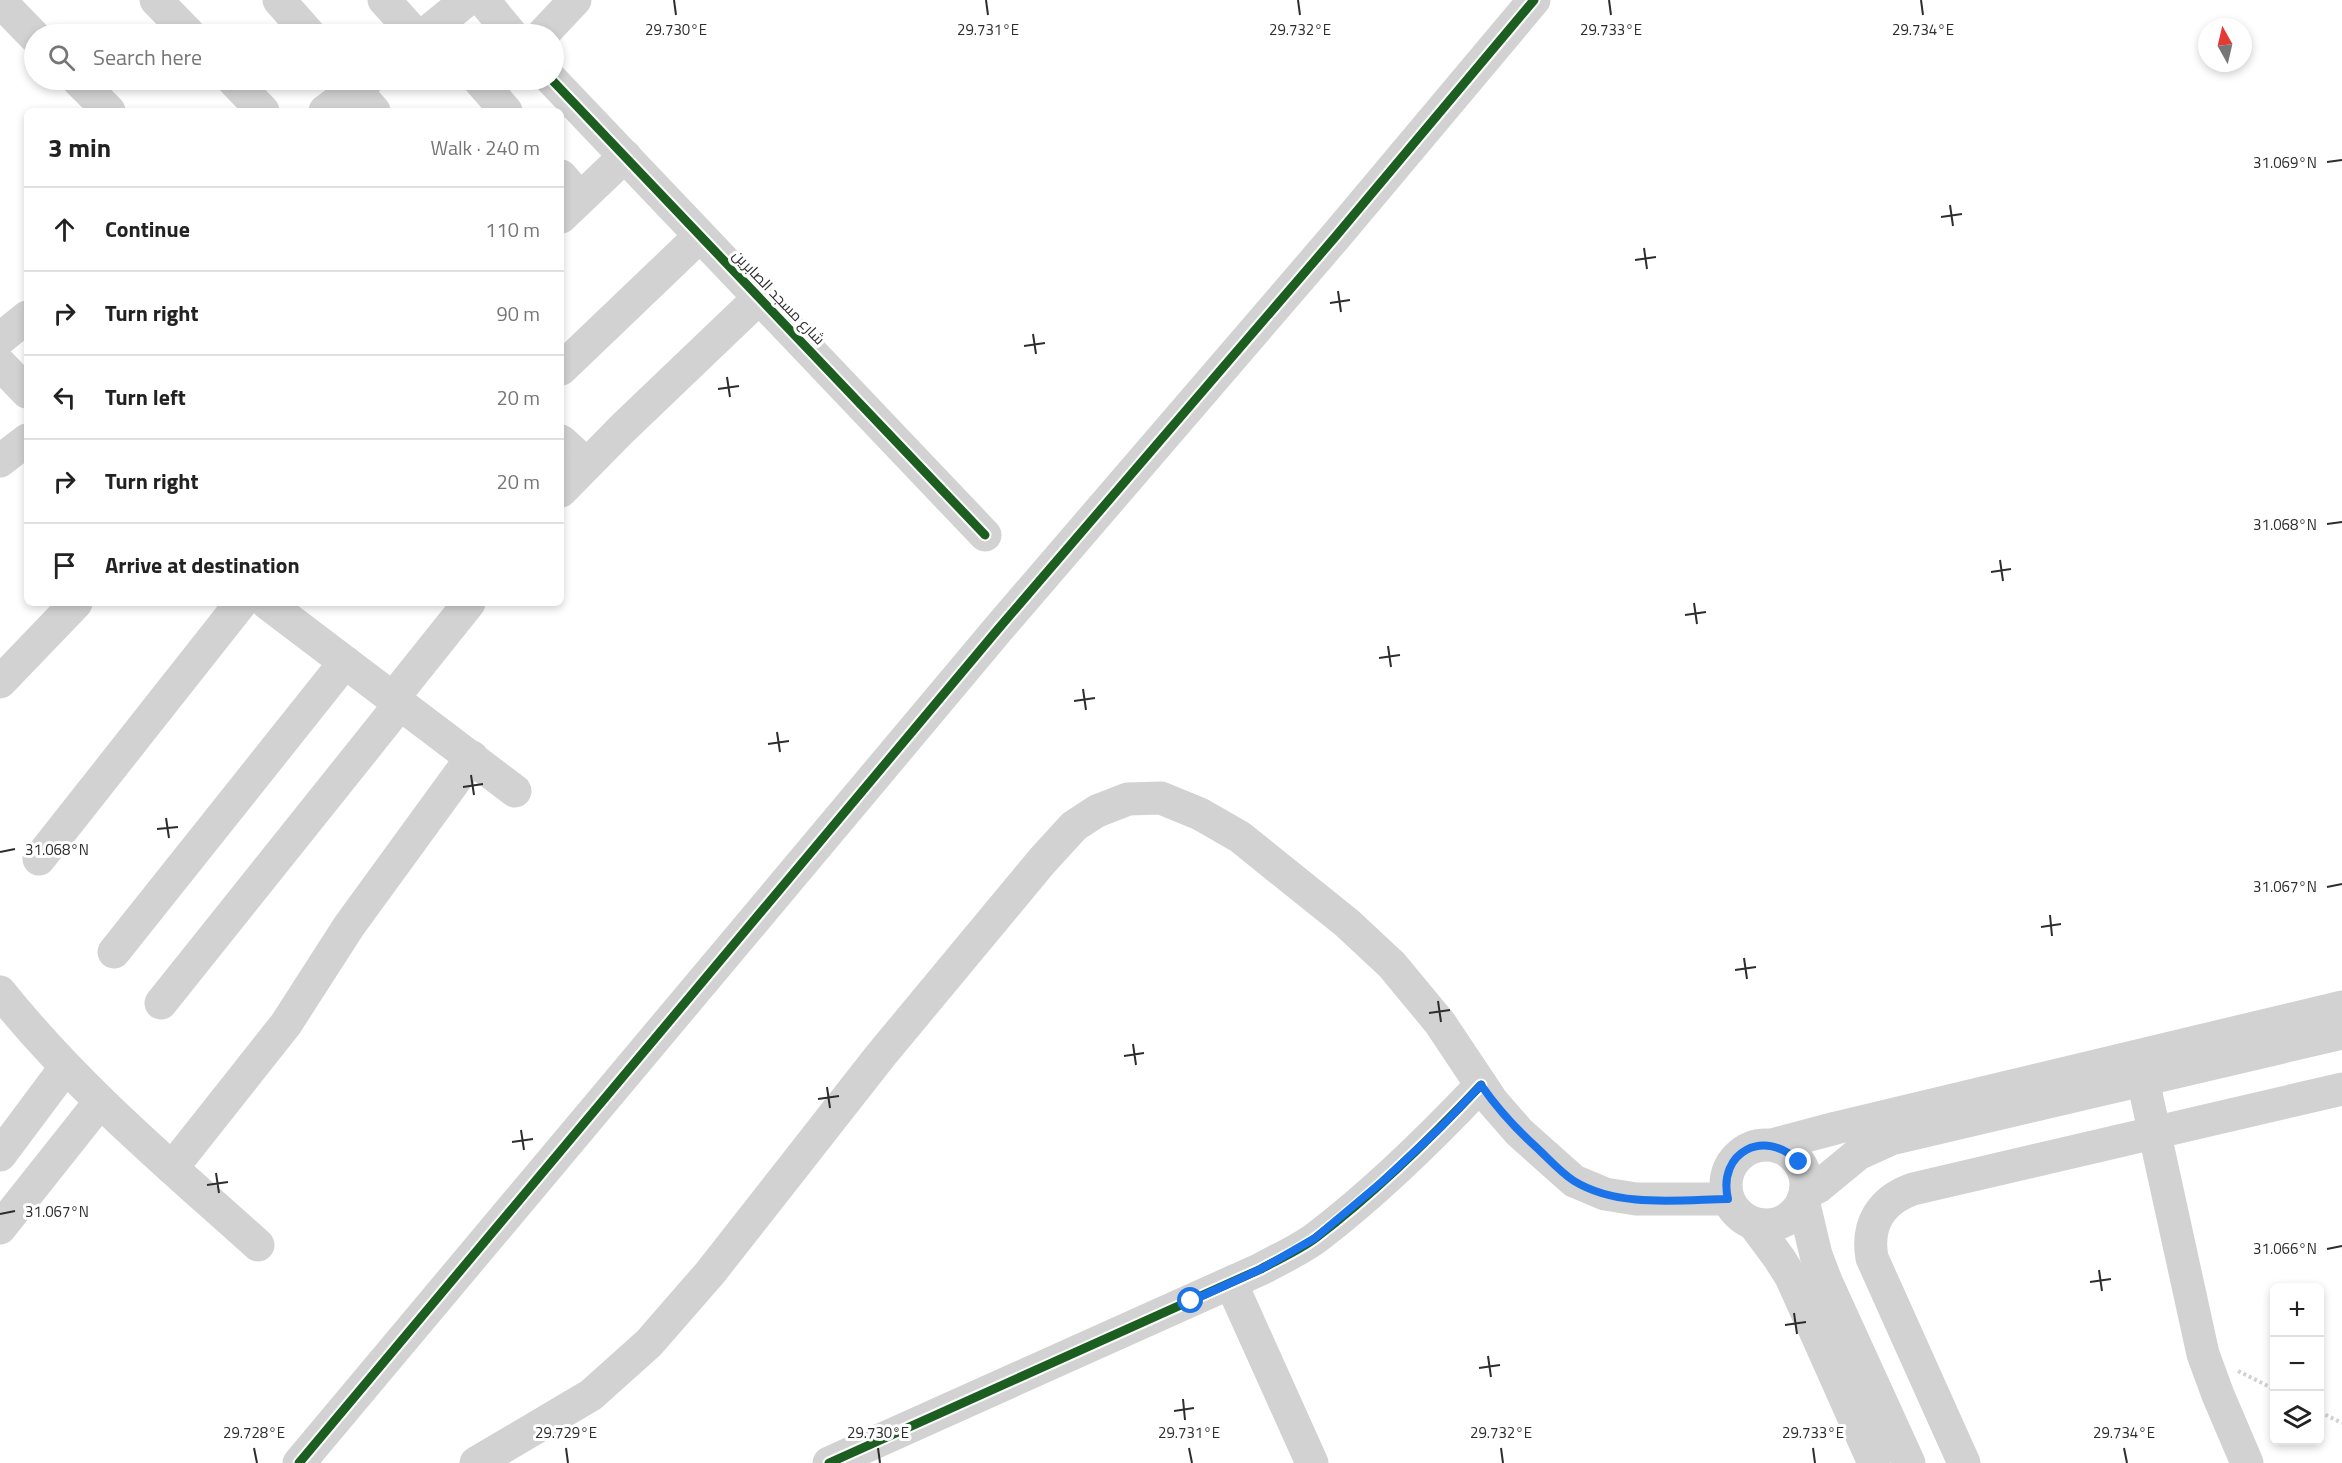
<!DOCTYPE html>
<meta charset="utf-8">
<style>
body{margin:0;font-family:"Titillium Web",Cairo,sans-serif;background:#f2f2f2;color:#222}
.controls{position:absolute;right:18px;bottom:18px;display:grid;overflow:hidden;border-radius:9px;box-shadow:0 3px 9px #0003}
.controls button{width:54px;height:54px;display:grid;place-items:center;padding:0;border:0;border-bottom:2px solid #e0e0e0;background:#fff;color:#222;font:30px sans-serif}
.compass{position:absolute;left:2198px;top:18px;width:54px;height:54px;border-radius:50%;background:#fff;box-shadow:0 3px 9px #0003;rotate:352deg}
.stop{position:absolute;width:18px;height:18px;margin:-14px;border:4px solid #1a73e8;border-radius:50%;background:#fff}
.stop.end{background:#1a73e8;border-color:#fff;box-shadow:0 2px 6px #0008}
.list{margin:0;padding:0;list-style:none}
h2{display:flex;justify-content:space-between;align-items:center;height:78px;margin:0;padding:0 24px;font-size:26px}
h2 small{font-size:20px;font-weight:400;color:#767676}
.list li{display:grid;grid-template-columns:39px 1fr auto;gap:18px;align-items:center;box-sizing:border-box;height:84px;padding:0 24px;border-top:2px solid #e0e0e0}
.list b{display:block;font-size:22px;white-space:nowrap}
.list em{font-size:20px;font-style:normal;color:#767676}
.icon{flex:none;width:33px;height:33px;fill:none;stroke:currentColor;stroke-width:2;stroke-linecap:round;stroke-linejoin:round}
.map{position:relative;flex:none;width:2342px;height:1463px;overflow:hidden}
.search{position:absolute;background:#fff;box-shadow:0 3px 9px #0003;left:24px;top:24px;width:540px;height:66px;display:flex;align-items:center;gap:15px;box-sizing:border-box;padding:0 21px;border-radius:33px;color:#767676;font-size:22px}
.panel{position:absolute;background:#fff;box-shadow:0 3px 9px #0003;left:24px;top:108px;width:540px;height:498px;border-radius:9px}
.map>svg:first-child{display:block}
.lines{fill:none;stroke-linecap:round;stroke-linejoin:round}
.path{stroke:#d2d2d2;stroke-width:4;stroke-dasharray:3 3;stroke-linecap:butt}
.minor{stroke:#d2d2d2;stroke-width:33}
.cycleway-casing{stroke:#fff;stroke-width:13}
.cycleway{stroke:#1b5e20;stroke-width:9}
.route{stroke:#1a73e8;stroke-width:8}
.ticks{fill:none;stroke:#2d2d2d;stroke-width:2}
.labels{text-anchor:middle;dominant-baseline:central;stroke-width:6;stroke-linejoin:round;paint-order:stroke}
.street-label{font-size:15px;fill:#2d2d2d;stroke:#fff}
.ticks-label{font-size:15px;text-anchor:middle;fill:#2d2d2d;stroke:#fff;stroke-width:6;stroke-linejoin:round;paint-order:stroke}
</style>
<div class="map">
<svg width="2342" height="1463" viewBox="0 0 2342 1463">
<rect width="100%" height="100%" fill="#fff"/>
<g class="lines">
<g class="path">
<path d="M2238,1371L2274,1389"/>
<path d="M2320,1412L2342,1423"/>
</g>
<g class="minor">
<path d="M156,0L189,34"/>
<path d="M279,0L309,34"/>
<path d="M384,0L415,34"/>
<path d="M483,0L511,34"/>
<path d="M0,1L34,36"/>
<path d="M425,34L467,0"/>
<path d="M543,34L575,0"/>
<path d="M78,80L109,111"/>
<path d="M233,80L263,111"/>
<path d="M347,80L374,111"/>
<path d="M479,80L506,111"/>
<path d="M552,80L985,535"/>
<path d="M325,111L367,80"/>
<path d="M561,176L580,198"/>
<path d="M561,217L625,156"/>
<path d="M0,339L27,317"/>
<path d="M0,364L27,392"/>
<path d="M561,369L700,236"/>
<path d="M561,441L586,464"/>
<path d="M0,461L27,440"/>
<path d="M561,491L622,429L759,298"/>
<path d="M267,603L515,791"/>
<path d="M0,682L76,603"/>
<path d="M393,698L469,603"/>
<path d="M39,859L241,603"/>
<path d="M114,952L345,662"/>
<path d="M0,992C76,1087 168,1164 258,1245"/>
<path d="M161,1003L400,704"/>
<path d="M2143,1080L2203,1354L2218,1395L2247,1463"/>
<path d="M1772,1145L1836,1128L2342,1007"/>
<circle cx="1766" cy="1185" r="40"/>
<path d="M0,1155L65,1068"/>
<path d="M172,1168L286,1024L349,926L472,757"/>
<path d="M1805,1193L1818,1187L1858,1154L1891,1139L2342,1033"/>
<path d="M1803,1200L1816,1255L1826,1281L1909,1463"/>
<path d="M1753,1223L1779,1258L1791,1277L1874,1463"/>
<path d="M0,1228L100,1102"/>
<path d="M1231,1283L1312,1463"/>
<path d="M299,1463L999,628L1336,236L1534,0"/>
<path d="M476,1463L591,1395L649,1343L710,1273L881,1055L1042,861L1074,826L1097,811L1128,799L1161,798L1200,814L1240,837L1347,923L1392,965L1440,1023L1492,1101L1519,1132L1574,1181L1605,1194L1636,1199H1728"/>
<path d="M829,1463L1261,1269C1279,1259 1300,1250 1317,1237C1376,1192 1430,1139 1481,1085"/>
<path d="M1964,1463L1872,1258C1866,1225 1881,1200 1913,1189L2342,1089"/>
</g>
<g class="cycleway-casing">
<g id="cycleway">
<path d="M552,80L985,535"/>
<path d="M299,1463L999,628L1336,236L1534,0"/>
<path d="M829,1463L1261,1269C1279,1259 1300,1250 1317,1237C1376,1192 1430,1139 1481,1085"/>
</g>
</g>
<use href="#cycleway" class="cycleway"/>
</g>
<g class="lines">
<path class="route" d="M1191,1301L1261,1269L1315,1238L1383,1181L1442,1126L1481,1085C1497,1108 1515,1128 1536,1147C1548,1158 1560,1172 1574,1181C1618,1208 1678,1200 1728,1199C1717,1152 1765,1127 1799,1162"/>
</g>
<path class="ticks" d="M674,0L676,15M986,0L988,15M1298,0L1300,15M1609,0L1611,15M1921,0L1923,15M2327,162L2342,160M1950,205L1953,226M1941,217L1962,214M1644,248L1647,269M1635,260L1656,257M1338,291L1341,312M1330,303L1350,300M1033,334L1036,354M1024,346L1045,343M727,377L730,397M718,389L739,386M2327,524L2342,522M2000,560L2003,581M1991,572L2011,569M1694,603L1697,624M1685,615L1706,612M1388,646L1391,667M1379,658L1400,655M1083,689L1086,710M1074,701L1095,698M777,732L780,752M768,744L789,741M471,775L474,795M463,787L483,784M166,818L169,838M157,829L178,827M0,852L15,849M2327,887L2342,884M2050,915L2052,936M2041,927L2061,924M1744,958L1747,979M1735,970L1756,967M1438,1001L1441,1022M1429,1013L1450,1010M1133,1044L1136,1065M1124,1056L1144,1053M827,1087L830,1108M818,1099L839,1096M521,1130L524,1150M512,1142L533,1139M216,1173L219,1193M207,1185L228,1182M0,1214L15,1211M2327,1249L2342,1246M2099,1270L2102,1291M2090,1282L2111,1279M1794,1313L1797,1334M1785,1325L1806,1322M1488,1356L1491,1377M1479,1368L1500,1365M1183,1399L1185,1420M1174,1411L1194,1408M254,1448L257,1463M566,1448L568,1463M878,1448L880,1463M1189,1448L1192,1463M1501,1448L1503,1463M1813,1448L1815,1463M2124,1448L2127,1463"/>
<g class="labels">
<g class="street-label">
<text transform="translate(779 297) rotate(46)">شارع مسجد الصابرين</text>
</g>
</g>
<g class="ticks-label">
<text x="676" y="35">29.730°E</text>
<text x="988" y="35">29.731°E</text>
<text x="1300" y="35">29.732°E</text>
<text x="1611" y="35">29.733°E</text>
<text x="1923" y="35">29.734°E</text>
<text x="2285" y="168">31.069°N</text>
<text x="2285" y="530">31.068°N</text>
<text x="57" y="855">31.068°N</text>
<text x="2285" y="892">31.067°N</text>
<text x="57" y="1217">31.067°N</text>
<text x="2285" y="1254">31.066°N</text>
<text x="254" y="1438">29.728°E</text>
<text x="566" y="1438">29.729°E</text>
<text x="878" y="1438">29.730°E</text>
<text x="1189" y="1438">29.731°E</text>
<text x="1501" y="1438">29.732°E</text>
<text x="1813" y="1438">29.733°E</text>
<text x="2124" y="1438">29.734°E</text>
</g>
</svg>
<div class="controls">
<button>+</button>
<button>−</button>
<button><svg class="icon" aria-label="layers" viewBox="0 0 24 24"><path d="M12 4l9 5-9 5-9-5zM3 14l9 5 9-5"/></svg></button>
</div>
<svg class="compass" viewBox="-18 -18 36 36"><path d="M0-13l5 13h-10z" fill="#e53935"/><path d="M0 13l5-13h-10z" fill="#767676"/></svg>
<div class="stop" style="left:1191px;top:1301px"></div>
<div class="stop end" style="left:1799px;top:1162px"></div>
<div class="search"><svg class="icon" aria-label="search" viewBox="0 0 24 24"><circle cx="10" cy="10" r="6"/><path d="M15 15l6 6"/></svg>Search here</div>
<section class="panel">
<h2>3 min<small>Walk · 240 m</small></h2>
<ul class="list">
<li><svg class="icon" aria-label="ahead" viewBox="0 0 24 24"><path d="M12 20V5M6 11l6-6 6 6"/></svg><div><b>Continue</b></div><em>110 m</em></li>
<li><svg class="icon" aria-label="right" viewBox="0 0 24 24"><path d="M7 20v-9h11M14 6l5 5-5 5"/></svg><div><b>Turn right</b></div><em>90 m</em></li>
<li><svg class="icon" aria-label="left" viewBox="0 0 24 24"><path d="M17 20v-9H6M10 6l-5 5 5 5"/></svg><div><b>Turn left</b></div><em>20 m</em></li>
<li><svg class="icon" aria-label="right" viewBox="0 0 24 24"><path d="M7 20v-9h11M14 6l5 5-5 5"/></svg><div><b>Turn right</b></div><em>20 m</em></li>
<li><svg class="icon" aria-label="arrive" viewBox="0 0 24 24"><path d="M6 21V4h12l-3 4 3 4H6"/></svg><div><b>Arrive at destination</b></div></li>
</ul>
</section>
</div>
